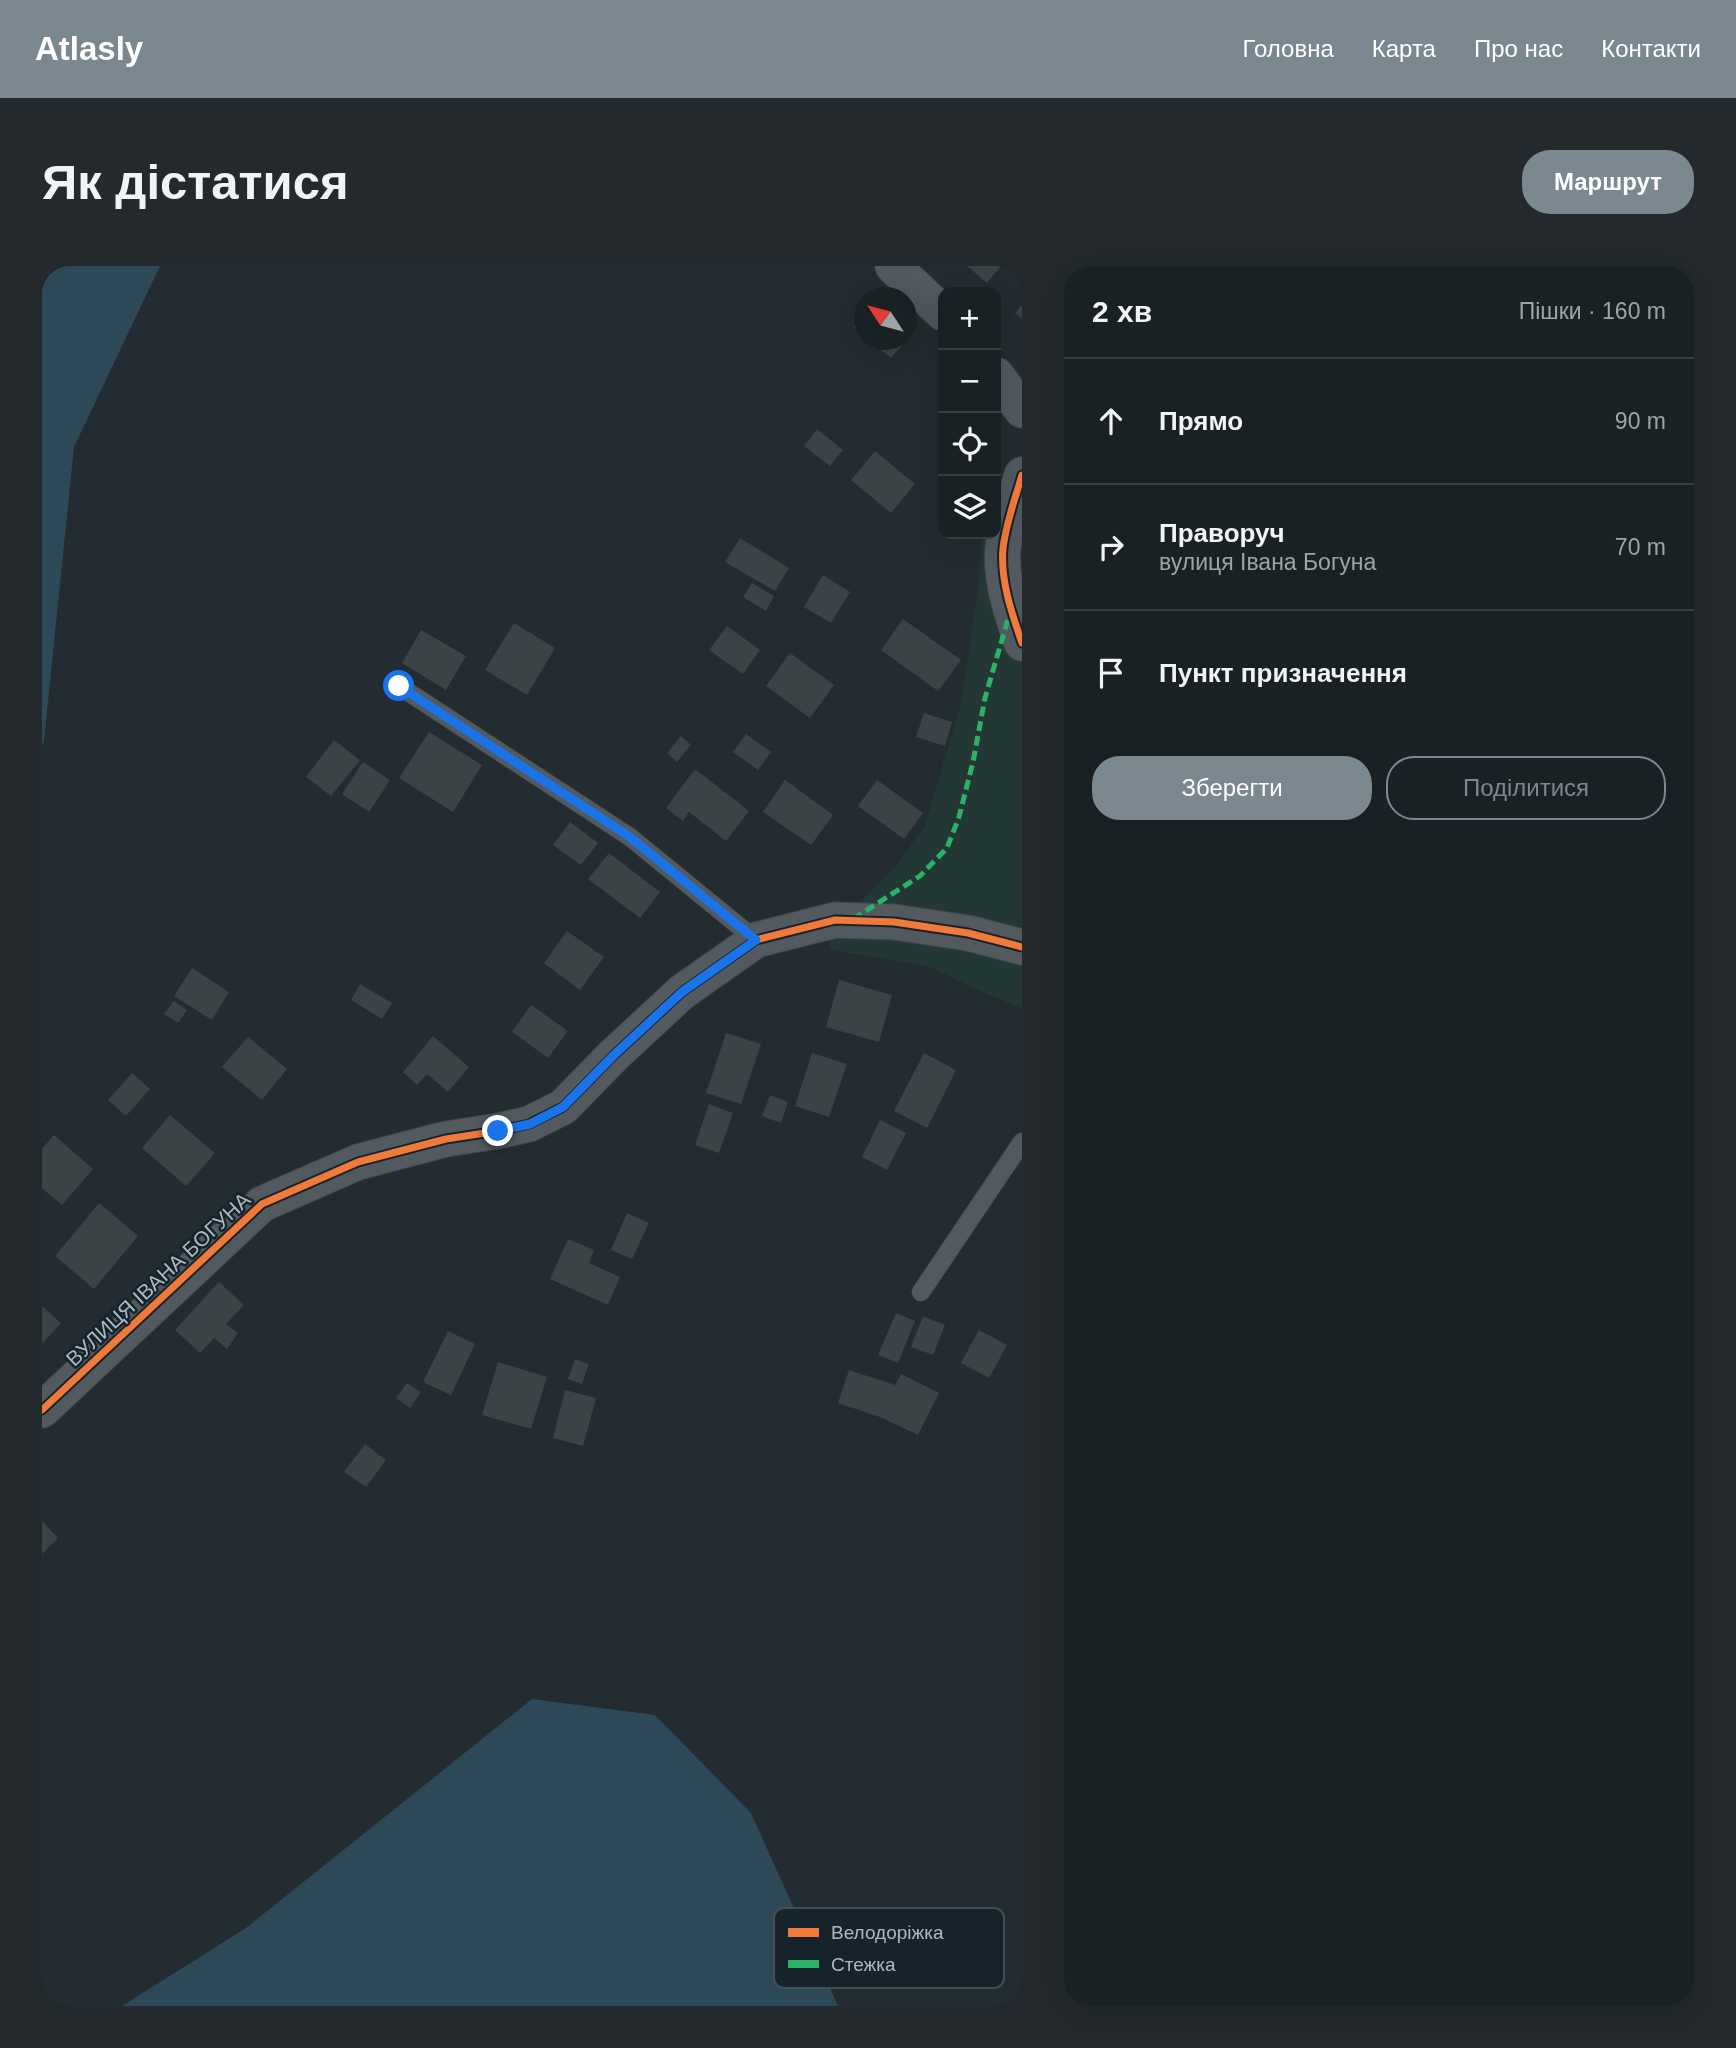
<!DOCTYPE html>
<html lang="uk">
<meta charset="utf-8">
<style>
body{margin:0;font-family:Helvetica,sans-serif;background:#23292c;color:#f1f3f6}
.controls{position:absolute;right:21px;top:21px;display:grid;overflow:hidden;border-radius:14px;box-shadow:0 7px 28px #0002}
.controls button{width:63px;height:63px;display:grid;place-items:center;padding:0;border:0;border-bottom:2px solid #383e41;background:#1a2124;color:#f1f3f6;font:35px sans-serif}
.compass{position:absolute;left:812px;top:21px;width:63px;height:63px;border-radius:50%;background:#1a2124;box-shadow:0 7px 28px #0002;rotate:306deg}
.stop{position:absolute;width:21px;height:21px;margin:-16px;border:5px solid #1a73e8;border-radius:50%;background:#fff}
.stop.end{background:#1a73e8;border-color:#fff;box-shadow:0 2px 7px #0008}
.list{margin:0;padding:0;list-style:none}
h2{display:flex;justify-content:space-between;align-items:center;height:91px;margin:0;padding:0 28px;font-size:30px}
h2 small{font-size:23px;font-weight:400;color:#9fa3a6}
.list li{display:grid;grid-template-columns:46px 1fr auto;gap:21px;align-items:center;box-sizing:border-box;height:126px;padding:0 28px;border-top:2px solid #383e41}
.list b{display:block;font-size:26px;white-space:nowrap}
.list p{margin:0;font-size:23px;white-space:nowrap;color:#9fa3a6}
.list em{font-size:23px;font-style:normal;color:#9fa3a6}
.actions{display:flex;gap:14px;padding:21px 28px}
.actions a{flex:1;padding:16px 0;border:2px solid #7b8890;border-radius:28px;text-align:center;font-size:24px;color:#7b8890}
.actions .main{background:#7b8890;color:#fff}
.icon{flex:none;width:38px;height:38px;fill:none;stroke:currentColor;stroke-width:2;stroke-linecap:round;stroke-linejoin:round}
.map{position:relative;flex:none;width:980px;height:1740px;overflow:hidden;border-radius:28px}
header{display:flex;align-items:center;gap:42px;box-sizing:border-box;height:98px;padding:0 35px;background:#7b8890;color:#fff}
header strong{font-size:33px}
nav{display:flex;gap:38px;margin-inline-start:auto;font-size:24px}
.intro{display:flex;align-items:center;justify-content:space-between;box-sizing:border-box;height:168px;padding:0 42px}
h1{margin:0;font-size:49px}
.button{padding:18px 32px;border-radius:28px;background:#7b8890;color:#fff;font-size:24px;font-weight:700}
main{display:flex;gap:42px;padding:0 42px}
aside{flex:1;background:#1a2124;border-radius:28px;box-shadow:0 7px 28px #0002}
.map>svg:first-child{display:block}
.green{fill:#233835}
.water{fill:#2d4857}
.building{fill:#3b4347}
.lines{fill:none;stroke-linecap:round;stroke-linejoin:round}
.lane-casing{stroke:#40474b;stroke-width:19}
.street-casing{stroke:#40474b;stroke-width:37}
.lane{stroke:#525a5f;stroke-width:18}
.street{stroke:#525a5f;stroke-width:35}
.quiet{stroke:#2db169;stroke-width:5;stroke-dasharray:10 5;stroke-linecap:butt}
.cycleway-casing{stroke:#17232a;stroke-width:11}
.cycleway{stroke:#f17a3a;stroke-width:7}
.route{stroke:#1a73e8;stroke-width:9}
.labels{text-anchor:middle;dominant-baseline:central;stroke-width:5;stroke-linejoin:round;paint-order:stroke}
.street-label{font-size:21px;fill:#aab9c4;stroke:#17232a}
.key{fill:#17232a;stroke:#435058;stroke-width:2}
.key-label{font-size:19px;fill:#aab9c4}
</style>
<header>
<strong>Atlasly</strong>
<nav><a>Головна</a><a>Карта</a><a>Про нас</a><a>Контакти</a></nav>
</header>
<div class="intro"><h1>Як дістатися</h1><a class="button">Маршрут</a></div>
<main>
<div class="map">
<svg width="980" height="1740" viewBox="0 0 980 1740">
<rect width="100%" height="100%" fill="#232c30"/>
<path class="green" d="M941,268H946L970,278L980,302V742L947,729L888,701L788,684L784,651L819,635L855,599L883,559L919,438L936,323Z"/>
<g class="water">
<path d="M0,0H118L32,181L2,475L0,479Z"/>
<path d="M490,1433L613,1449L709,1547L796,1740H80L204,1662Z"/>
</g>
<g class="building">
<path d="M925,0H959L945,17Z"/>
<path d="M980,39V53L973,47Z"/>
<path d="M822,48V70L812,61Z"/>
<path d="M864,67L868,70L849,92L826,74H864Z"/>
<path d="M775,163L801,184L788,200L762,180Z"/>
<path d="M833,185L873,218L849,247L809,214Z"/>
<path d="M698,272L747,302L733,325L683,296Z"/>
<path d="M781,309L808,326L789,357L762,341Z"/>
<path d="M710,317L732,330L724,345L701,331Z"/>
<path d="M861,353L919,394L896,425L839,384Z"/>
<path d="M472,357L513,382L485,429L443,404Z"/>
<path d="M685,360L718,384L701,408L667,384Z"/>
<path d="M379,364L424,390L404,424L360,397Z"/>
<path d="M748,387L792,419L768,452L724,420Z"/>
<path d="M882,447L910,456L903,480L874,471Z"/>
<path d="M387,466L440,499L411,546L357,512Z"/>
<path d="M704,468L729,486L716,504L691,486Z"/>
<path d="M639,470L649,479L635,496L625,487Z"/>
<path d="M292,474L318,494L289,530L264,511Z"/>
<path d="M321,496L348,514L327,546L300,528Z"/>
<path d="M653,503L707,545L684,575L647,546L641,555L624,542Z"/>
<path d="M743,514L791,549L769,579L721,546Z"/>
<path d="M835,514L881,547L862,573L816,540Z"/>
<path d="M528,556L556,577L539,599L511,579Z"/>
<path d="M567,587L618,626L598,652L546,613Z"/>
<path d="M525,665L562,691L538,724L502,697Z"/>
<path d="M150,702L187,726L170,754L132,730Z"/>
<path d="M797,714L850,729L837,776L784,761Z"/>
<path d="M318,718L350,737L340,753L309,734Z"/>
<path d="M132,735L145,744L136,757L122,748Z"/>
<path d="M489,739L526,765L506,792L470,766Z"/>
<path d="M684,767L719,778L699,838L664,827Z"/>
<path d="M391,770L427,801L406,826L385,808L375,819L361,806Z"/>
<path d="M206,771L245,803L220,834L180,801Z"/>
<path d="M770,787L805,798L787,851L753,840Z"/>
<path d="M882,787L914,804L885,862L852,845Z"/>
<path d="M90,807L108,823L84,850L66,834Z"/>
<path d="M728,829L746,836L739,857L720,850Z"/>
<path d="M667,838L691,847L677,887L653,879Z"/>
<path d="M128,849L173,887L144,920L100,882Z"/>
<path d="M838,854L864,867L845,904L820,891Z"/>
<path d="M12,869L51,903L20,939L0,922V883Z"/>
<path d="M57,937L96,970L52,1023L13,990Z"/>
<path d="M585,947L607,957L590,993L569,984Z"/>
<path d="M526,973L552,984L547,997L578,1011L566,1039L508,1013Z"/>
<path d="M177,1016L202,1039L184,1058L196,1067L185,1083L172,1072L158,1087L133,1064Z"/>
<path d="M0,1040L19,1057L0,1078Z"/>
<path d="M854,1047L873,1055L856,1097L836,1089Z"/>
<path d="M881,1050L903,1059L891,1089L869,1081Z"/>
<path d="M937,1064L965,1079L947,1112L919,1097Z"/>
<path d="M406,1065L433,1078L409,1129L381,1116Z"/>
<path d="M533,1093L547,1098L540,1118L526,1113Z"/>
<path d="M456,1096L505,1111L489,1163L440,1149Z"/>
<path d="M807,1104L853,1119L859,1108L897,1127L876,1169L838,1151L796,1137Z"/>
<path d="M365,1117L379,1126L368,1142L354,1132Z"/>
<path d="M523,1124L554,1132L541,1180L511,1172Z"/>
<path d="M323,1178L344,1194L324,1221L302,1206Z"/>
<path d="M0,1255L16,1272L0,1288Z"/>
</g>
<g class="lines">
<g class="lane-casing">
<g id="lane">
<path d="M357,420L588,571L714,674"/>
<path d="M879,1026L980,876"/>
</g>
</g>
<g class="street-casing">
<g id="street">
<path d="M851,0L901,47"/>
<path d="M954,109L980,144"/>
<path d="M980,209C973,233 964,257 961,282C958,314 970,348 980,377"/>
<path d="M0,1144L220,938L316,896L404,873L456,865L487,858L521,841L572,789L640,726L714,674L793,654L852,656L926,667L980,681"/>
</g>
</g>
<use href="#lane" class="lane"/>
<use href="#street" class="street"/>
<path class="quiet" d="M811,653L878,610L905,582L917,551L931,496L943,432L968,346"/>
<g class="cycleway-casing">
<g id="cycleway">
<path d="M980,209C973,233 964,257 961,282C958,314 970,348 980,377"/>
<path d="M0,1144L220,938L316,896L404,873L456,865L487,858L521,841L572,789L640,726L714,674L793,654L852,656L926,667L980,681"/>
</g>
</g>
<use href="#cycleway" class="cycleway"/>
</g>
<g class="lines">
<path class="route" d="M357,420L588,571L714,674L640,726L572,789L521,841L488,858L456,865"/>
</g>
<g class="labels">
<g class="street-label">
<text transform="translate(116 1013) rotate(-43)">ВУЛИЦЯ ІВАНА БОГУНА</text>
</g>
</g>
<rect x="732" y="1642" width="230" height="80" rx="10" class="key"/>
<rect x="746" y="1662" width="31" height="9" fill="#f17a3a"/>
<rect x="746" y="1694" width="31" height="8" fill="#2db169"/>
<g class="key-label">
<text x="789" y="1673">Велодоріжка</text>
<text x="789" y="1705">Стежка</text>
</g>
</svg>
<div class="controls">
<button>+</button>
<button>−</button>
<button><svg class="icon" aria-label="locate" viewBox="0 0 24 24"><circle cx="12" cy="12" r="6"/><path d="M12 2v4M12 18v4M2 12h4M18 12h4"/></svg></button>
<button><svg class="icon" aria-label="layers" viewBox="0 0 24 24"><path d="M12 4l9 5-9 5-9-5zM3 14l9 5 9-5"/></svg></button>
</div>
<svg class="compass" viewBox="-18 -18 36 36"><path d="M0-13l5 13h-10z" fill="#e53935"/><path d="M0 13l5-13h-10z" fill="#9fa3a6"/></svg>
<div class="stop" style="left:357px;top:420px"></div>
<div class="stop end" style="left:456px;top:865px"></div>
</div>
<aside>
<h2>2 хв<small>Пішки · 160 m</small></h2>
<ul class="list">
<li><svg class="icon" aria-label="ahead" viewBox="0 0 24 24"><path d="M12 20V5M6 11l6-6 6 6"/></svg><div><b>Прямо</b></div><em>90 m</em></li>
<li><svg class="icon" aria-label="right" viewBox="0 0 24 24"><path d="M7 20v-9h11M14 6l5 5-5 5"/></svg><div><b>Праворуч</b><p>вулиця Івана Богуна</p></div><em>70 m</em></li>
<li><svg class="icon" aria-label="arrive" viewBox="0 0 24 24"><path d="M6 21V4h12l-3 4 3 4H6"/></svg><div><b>Пункт призначення</b></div></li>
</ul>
<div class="actions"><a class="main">Зберегти</a><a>Поділитися</a></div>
</aside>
</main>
